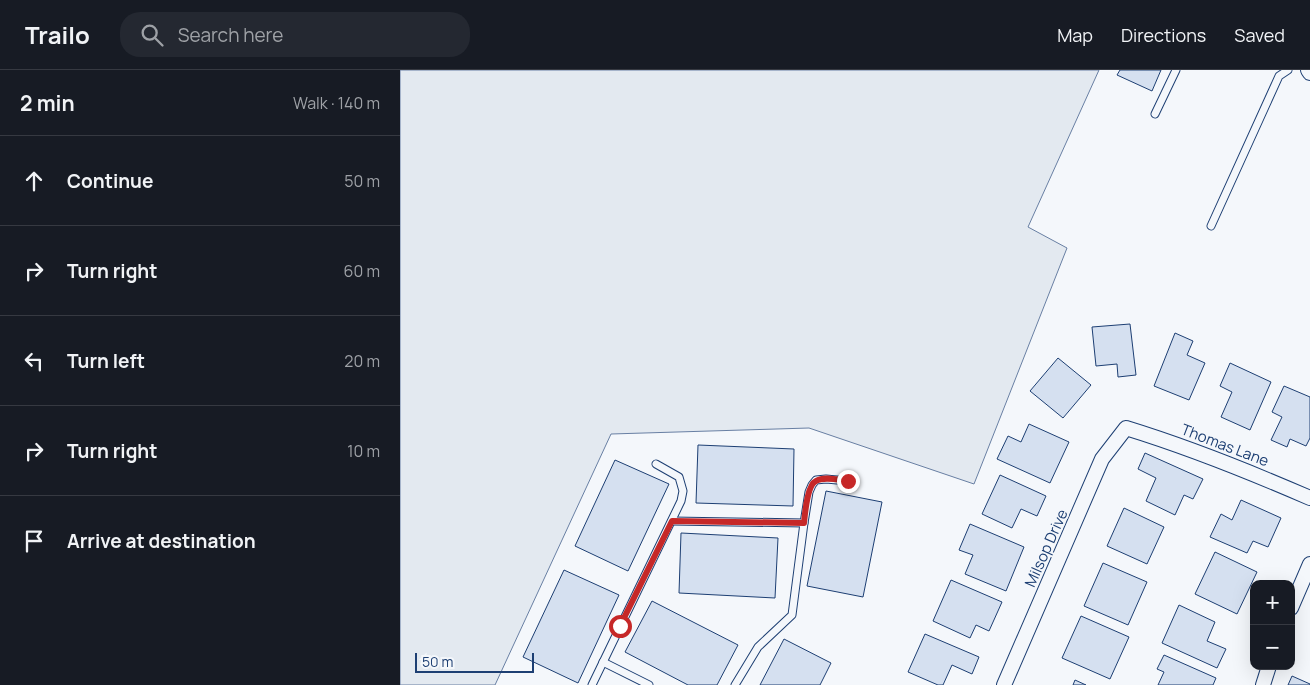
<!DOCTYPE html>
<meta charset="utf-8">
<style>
body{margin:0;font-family:Manrope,sans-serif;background:#242831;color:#f1f3f6}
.controls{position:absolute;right:15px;bottom:15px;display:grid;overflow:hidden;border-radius:10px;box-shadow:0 5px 20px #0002}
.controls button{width:45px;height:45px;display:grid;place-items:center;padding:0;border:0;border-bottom:1px solid #363941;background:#171b24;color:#f1f3f6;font:25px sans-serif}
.scale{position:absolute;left:15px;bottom:12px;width:119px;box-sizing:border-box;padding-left:5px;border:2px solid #1d3f73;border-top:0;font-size:14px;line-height:18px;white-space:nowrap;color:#1d3f73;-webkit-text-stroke:4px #f4f7fb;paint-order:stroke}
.stop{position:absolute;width:15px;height:15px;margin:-11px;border:4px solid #c62828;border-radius:50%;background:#fff}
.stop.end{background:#c62828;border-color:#fff;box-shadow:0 1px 5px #0008}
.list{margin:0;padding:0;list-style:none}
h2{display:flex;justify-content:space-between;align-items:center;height:65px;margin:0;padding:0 20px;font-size:21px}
h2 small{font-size:16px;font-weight:400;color:#9ea1a6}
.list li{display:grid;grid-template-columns:32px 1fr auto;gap:15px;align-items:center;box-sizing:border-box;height:90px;padding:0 20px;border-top:1px solid #363941}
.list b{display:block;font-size:19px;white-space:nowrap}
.list em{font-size:16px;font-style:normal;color:#9ea1a6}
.icon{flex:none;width:28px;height:28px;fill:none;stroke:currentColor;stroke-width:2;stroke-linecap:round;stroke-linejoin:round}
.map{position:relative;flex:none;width:910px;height:615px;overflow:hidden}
header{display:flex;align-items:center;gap:30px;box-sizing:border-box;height:70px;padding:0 25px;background:#171b24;border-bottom:1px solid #363941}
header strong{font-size:24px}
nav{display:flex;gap:28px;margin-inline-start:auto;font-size:18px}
.search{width:350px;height:45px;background:#242831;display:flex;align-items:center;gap:12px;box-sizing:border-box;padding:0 18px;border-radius:20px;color:#9ea1a6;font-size:19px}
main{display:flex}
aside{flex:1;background:#171b24}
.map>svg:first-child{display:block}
.green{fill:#e3e9f0;stroke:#687fa3}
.building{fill:#d5e0f0;stroke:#1d3f73}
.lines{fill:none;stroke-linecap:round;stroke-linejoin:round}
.service-casing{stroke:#1d3f73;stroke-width:9}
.minor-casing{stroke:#1d3f73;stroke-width:16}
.service{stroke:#f4f7fb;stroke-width:7}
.minor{stroke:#f4f7fb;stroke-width:14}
.route{stroke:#c62828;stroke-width:6}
.labels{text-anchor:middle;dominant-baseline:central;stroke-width:4;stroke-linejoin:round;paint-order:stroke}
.street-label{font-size:15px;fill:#1d3f73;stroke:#f4f7fb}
</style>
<header>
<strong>Trailo</strong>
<div class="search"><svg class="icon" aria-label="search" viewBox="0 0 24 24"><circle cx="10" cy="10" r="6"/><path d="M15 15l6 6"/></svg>Search here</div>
<nav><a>Map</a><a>Directions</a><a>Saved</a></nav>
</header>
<main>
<aside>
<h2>2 min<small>Walk · 140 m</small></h2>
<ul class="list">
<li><svg class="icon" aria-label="ahead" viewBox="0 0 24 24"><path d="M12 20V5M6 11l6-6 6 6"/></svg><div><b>Continue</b></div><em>50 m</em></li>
<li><svg class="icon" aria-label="right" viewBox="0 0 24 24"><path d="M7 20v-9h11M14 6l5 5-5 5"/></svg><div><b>Turn right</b></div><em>60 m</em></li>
<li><svg class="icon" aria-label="left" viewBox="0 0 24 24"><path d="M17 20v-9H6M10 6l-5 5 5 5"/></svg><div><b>Turn left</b></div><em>20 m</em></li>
<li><svg class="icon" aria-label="right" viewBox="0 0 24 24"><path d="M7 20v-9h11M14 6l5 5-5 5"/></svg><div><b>Turn right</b></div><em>10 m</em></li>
<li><svg class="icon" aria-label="arrive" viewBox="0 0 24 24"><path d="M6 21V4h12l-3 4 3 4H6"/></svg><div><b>Arrive at destination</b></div></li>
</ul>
</aside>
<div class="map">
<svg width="910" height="615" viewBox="0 0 910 615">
<rect width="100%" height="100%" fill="#f4f7fb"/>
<path class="green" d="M0,0H699L628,157L667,178L574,414L409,358L211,364L95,615H0Z"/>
<g class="building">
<path d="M720,0H761L752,21L717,5Z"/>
<path d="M730,254L736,305L718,307L717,294L696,296L692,257Z"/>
<path d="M775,263L793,271L787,285L805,293L789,330L754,316Z"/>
<path d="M658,288L691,315L663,348L630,321Z"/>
<path d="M830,293L871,312L850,360L821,347L832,322L820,316Z"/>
<path d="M884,316L910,327V368L906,376L890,369L887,377L871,370L882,347L872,342Z"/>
<path d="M629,354L669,372L650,413L597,389L608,366L621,372Z"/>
<path d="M298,375L394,379L393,436L296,433Z"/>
<path d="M745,383L803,409L793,429L784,425L775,445L746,431L756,408L738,399Z"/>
<path d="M215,390L269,414L228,501L175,476Z"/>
<path d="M600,405L646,426L637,446L621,439L612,458L582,444Z"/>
<path d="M426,421L482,432L463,527L407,516Z"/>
<path d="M841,430L881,448L868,477L853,471L847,483L810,467L821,444L832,450Z"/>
<path d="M724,438L764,457L747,494L707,476Z"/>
<path d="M570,454L624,477L606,521L565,504L573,485L559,480Z"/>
<path d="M281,463L378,468L375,528L279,523Z"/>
<path d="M815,482L857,502L837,544L795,524Z"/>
<path d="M703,493L747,512L728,555L684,536Z"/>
<path d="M164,500L219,525L178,613L123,587Z"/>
<path d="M551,510L602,532L589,561L576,555L570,568L533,551Z"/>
<path d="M252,531L338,575L317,615H288L225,582Z"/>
<path d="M779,535L815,552L807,571L826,579L817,598L762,573Z"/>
<path d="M681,546L729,567L710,609L662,588Z"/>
<path d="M525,564L579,587L572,604L552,595L543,615H538L508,602Z"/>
<path d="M384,569L431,593L420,615H360Z"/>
<path d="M764,585L816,608L813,615H758L764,602L757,599Z"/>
<path d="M892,606L910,614V615H888Z"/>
<path d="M675,610L686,615H673Z"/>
</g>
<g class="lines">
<g class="service-casing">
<g id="service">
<path d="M755,44L776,0"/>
<path d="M811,156L879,6L888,0"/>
<path d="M272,451L404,453"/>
<path d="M203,592L249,615"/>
<path d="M192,615L281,431L283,421L279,407L256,394"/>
<path d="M335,615L358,577L392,545L404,453L409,422L412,415L416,410L426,409L448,411"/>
</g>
</g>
<g class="minor-casing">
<g id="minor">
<path d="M908,0L910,3"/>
<path d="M891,538L910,494"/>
<path d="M604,615L702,389L726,358C791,378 848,401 910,428"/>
<path d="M863,615L869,596"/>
</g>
</g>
<use href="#service" class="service"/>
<use href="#minor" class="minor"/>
</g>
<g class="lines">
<path class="route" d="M220,556L272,451L404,453C405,444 407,415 416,411C424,406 439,410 448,411"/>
</g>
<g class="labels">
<g class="street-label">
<text transform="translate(825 375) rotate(21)">Thomas Lane</text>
<text transform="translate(646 478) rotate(-66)">Milsop Drive</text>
</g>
</g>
</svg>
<div class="controls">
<button>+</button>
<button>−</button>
</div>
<div class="scale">50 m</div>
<div class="stop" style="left:220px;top:556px"></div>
<div class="stop end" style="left:448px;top:411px"></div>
</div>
</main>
